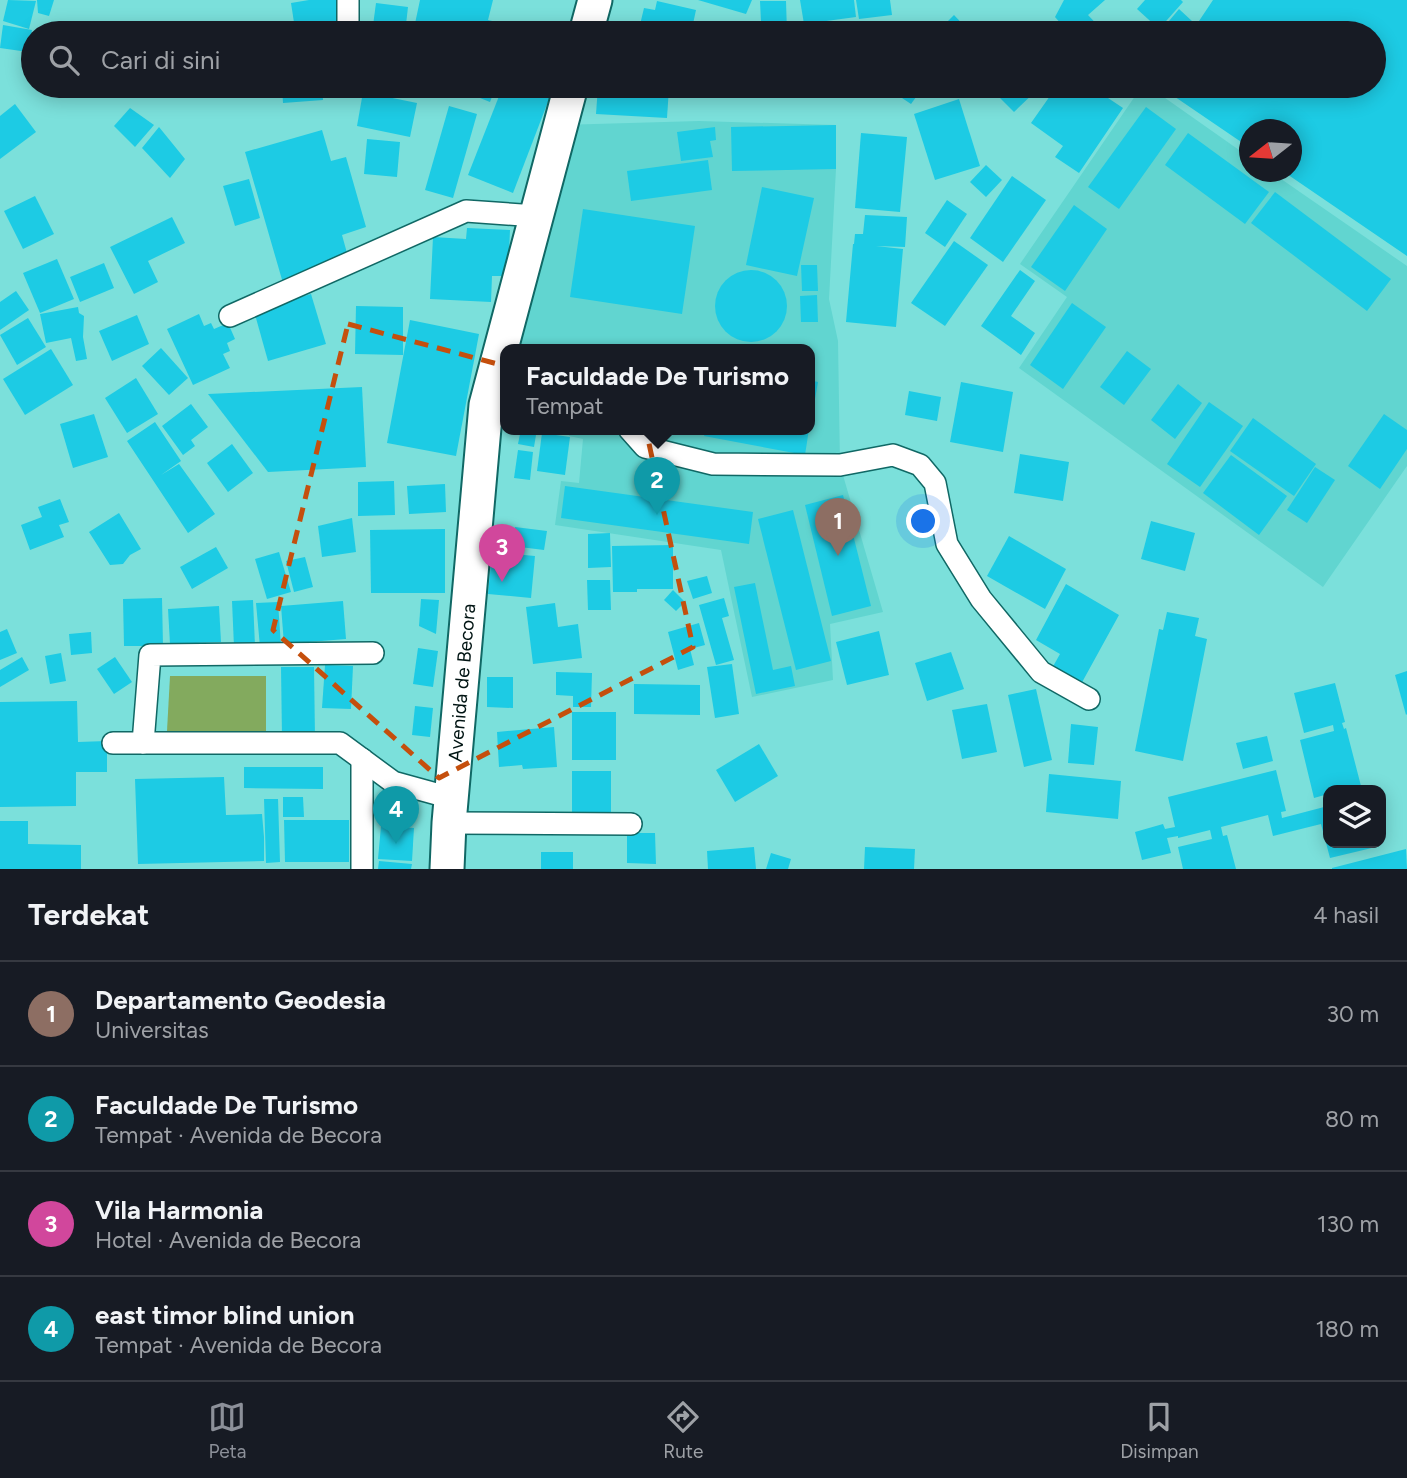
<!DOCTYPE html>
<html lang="id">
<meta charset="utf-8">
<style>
body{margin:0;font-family:Figtree,sans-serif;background:#242831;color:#f1f3f6}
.controls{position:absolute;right:21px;bottom:21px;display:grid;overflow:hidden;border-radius:14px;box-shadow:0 4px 18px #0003}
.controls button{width:63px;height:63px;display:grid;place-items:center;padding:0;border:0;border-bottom:2px solid #363941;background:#171b24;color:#f1f3f6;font:35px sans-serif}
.compass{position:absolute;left:1239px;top:119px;width:63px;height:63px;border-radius:50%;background:#171b24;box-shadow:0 4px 18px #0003;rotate:253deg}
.you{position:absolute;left:924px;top:522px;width:24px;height:24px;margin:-18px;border:5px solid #fff;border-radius:50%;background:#1a73e8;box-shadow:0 0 0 10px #1a73e833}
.badge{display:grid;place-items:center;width:46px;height:46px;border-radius:50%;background:#8c9099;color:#fff;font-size:23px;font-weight:700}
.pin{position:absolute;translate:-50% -58px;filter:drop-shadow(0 2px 4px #0008)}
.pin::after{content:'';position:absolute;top:37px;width:24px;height:21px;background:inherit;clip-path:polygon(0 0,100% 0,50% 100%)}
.popup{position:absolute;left:500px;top:344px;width:315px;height:91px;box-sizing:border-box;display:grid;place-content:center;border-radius:14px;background:#171b24;filter:drop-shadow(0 2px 5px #0005);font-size:23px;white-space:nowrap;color:#9ea1a6}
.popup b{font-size:26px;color:#f1f3f6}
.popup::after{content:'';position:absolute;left:50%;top:100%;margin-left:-14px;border:14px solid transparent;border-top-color:#171b24}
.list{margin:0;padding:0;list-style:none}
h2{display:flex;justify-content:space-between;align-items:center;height:91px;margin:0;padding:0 28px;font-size:30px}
h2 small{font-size:23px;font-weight:400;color:#9ea1a6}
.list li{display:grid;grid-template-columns:46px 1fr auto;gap:21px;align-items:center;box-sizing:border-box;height:105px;padding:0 28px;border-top:2px solid #363941}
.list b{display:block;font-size:26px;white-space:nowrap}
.list p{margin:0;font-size:23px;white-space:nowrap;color:#9ea1a6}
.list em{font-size:23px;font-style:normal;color:#9ea1a6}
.icon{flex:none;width:38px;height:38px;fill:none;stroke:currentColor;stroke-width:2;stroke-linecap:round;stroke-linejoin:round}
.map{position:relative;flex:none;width:1407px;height:869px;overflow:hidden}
.search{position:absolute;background:#171b24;box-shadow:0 4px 18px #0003;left:21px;right:21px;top:21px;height:77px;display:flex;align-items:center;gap:18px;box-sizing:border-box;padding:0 24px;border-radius:38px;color:#9ea1a6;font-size:26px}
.sheet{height:511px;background:#171b24}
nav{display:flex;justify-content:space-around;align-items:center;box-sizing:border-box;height:98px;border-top:2px solid #363941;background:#171b24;font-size:19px;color:#9ea1a6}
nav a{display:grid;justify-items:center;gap:4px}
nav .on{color:#8c9099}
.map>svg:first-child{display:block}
.built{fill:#61d5d0}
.green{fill:#83aa5e}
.building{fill:#1dcbe4}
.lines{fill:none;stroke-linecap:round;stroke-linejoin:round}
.minor-casing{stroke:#106865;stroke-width:24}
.primary-casing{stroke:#106865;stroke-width:37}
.minor{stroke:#fff;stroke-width:21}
.primary{stroke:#fff;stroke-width:33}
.marked{fill:none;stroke:#c54f0d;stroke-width:5;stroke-dasharray:14 9;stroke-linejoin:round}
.labels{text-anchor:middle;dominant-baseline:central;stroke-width:5;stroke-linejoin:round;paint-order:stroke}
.street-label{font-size:19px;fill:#011413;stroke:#7be0db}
</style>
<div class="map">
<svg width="1407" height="869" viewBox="0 0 1407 869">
<rect width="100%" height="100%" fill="#7be0db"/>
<g class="built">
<path d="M1142,86H1148L1249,157L1250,172H1271L1407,266V466L1323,587L1019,368L1067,297L1020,264Z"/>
<path d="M699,121L836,125V169L829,299L838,341L840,465L883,612L830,624L833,680L752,697L721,550L555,525L561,481L579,483L583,439L569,436L570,429H809V349H505L560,125Z"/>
</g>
<path class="green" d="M170,676H266V731H167Z"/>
<g class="building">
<path d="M8,0L36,1L29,29L3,21Z"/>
<path d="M37,0H54L49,16L38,13Z"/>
<path d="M309,0H342L345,21L295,29L291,3Z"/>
<path d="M420,0H493L488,20L545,33H413Z"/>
<path d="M698,0H752L746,14Z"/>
<path d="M800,0H854L856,17L804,24Z"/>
<path d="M856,0H890L892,15L859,19Z"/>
<path d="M1064,0H1105L1088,15L1105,33H1069L1055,17Z"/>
<path d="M1145,0H1181L1183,2L1159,29L1137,9Z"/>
<path d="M1213,0H1407V256L1284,172H1292V130H1250V148L1159,86H1374V33H1191Z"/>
<path d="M657,1L696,10L691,33H638L644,8L655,10Z"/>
<path d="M760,1H786L787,33H729V24L761,22Z"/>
<path d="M376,3L408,7L405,33H372Z"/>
<path d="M1179,9L1193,22L1184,33H1159Z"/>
<path d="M954,15L971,33H936Z"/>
<path d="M3,25L32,30L28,52L0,48Z"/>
<path d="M1052,26V33H990L988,28Z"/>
<path d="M191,86H235V89L191,90Z"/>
<path d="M250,86H270V94L251,95Z"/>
<path d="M282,86H322L323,100L283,103Z"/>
<path d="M450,86H496L490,102Z"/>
<path d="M503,86H554L513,193L468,175Z"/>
<path d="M598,86L669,88L667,118L596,114Z"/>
<path d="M713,86H748V91L713,92Z"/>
<path d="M884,86H924L911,104Z"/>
<path d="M990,86H1037L1039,88L1014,112L989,87Z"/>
<path d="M1057,86H1078L1081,88L1082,86H1090L1123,108L1079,173L1055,157L1063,146L1031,123Z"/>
<path d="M363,92L417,103L410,137L357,126Z"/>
<path d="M959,99L980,166L935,180L914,114Z"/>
<path d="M15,104L36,132L0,159V116Z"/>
<path d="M449,106L477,114L453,198L425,190Z"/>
<path d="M1146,107L1176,129L1119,209L1088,187Z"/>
<path d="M130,108L154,125L135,147L114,126Z"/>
<path d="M836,125V169L732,171L731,127Z"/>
<path d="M159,127L185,159L170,178L142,148Z"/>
<path d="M715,127L716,140L710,141L713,157L681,161L677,132Z"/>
<path d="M322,130L331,161L346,157L366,227L342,235L352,271L285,290L245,152Z"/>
<path d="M861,133L907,137L900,212L855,208Z"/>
<path d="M1188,133L1269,192L1245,224L1165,165Z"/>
<path d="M367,139L400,142L397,177L364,174Z"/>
<path d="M708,160L712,190L631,201L627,171Z"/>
<path d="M986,165L1002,180L986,197L970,182Z"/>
<path d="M1012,176L1046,200L1003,262L970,238Z"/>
<path d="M249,179L260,218L235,226L223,186Z"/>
<path d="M762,187L814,198L797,276L746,265Z"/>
<path d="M1275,192L1391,279L1367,311L1251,223Z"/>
<path d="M35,196L54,234L23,249L4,211Z"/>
<path d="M947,200L967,214L945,247L925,233Z"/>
<path d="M1074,205L1107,229L1065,291L1031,267Z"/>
<path d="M583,209L695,226L682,314L570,297Z"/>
<path d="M865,215L907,217L905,247L876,246L903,249L896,327L846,322L853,244H854L855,234H863Z"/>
<path d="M172,217L185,243L148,261L158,282L134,294L110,247Z"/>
<path d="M467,228L510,230L508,276H492L491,302L430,299L433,237L466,239Z"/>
<path d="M954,241L988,265L945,326L911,303Z"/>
<path d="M57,259L74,299L40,313L23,273Z"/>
<path d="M104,263L114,288L80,302L70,277Z"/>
<path d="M801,265H817L818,291H802Z"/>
<circle cx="751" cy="306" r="36"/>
<path d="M1020,270L1035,281L1011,316L1035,333L1021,355L981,326Z"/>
<path d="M16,291L29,310L0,330V302Z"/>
<path d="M311,294L326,344L268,361L254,311Z"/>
<path d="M817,295L818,322H801L800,296Z"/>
<path d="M1072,303L1106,327L1063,389L1030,365Z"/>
<path d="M356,306L403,307V355L355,354Z"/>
<path d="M78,307L79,313L84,316L83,337L87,359L76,361L71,338L46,343L40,314Z"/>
<path d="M199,314L204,326L211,323L214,329L228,323L235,339L227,343L230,351L223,354L230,368L193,385L167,329Z"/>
<path d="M137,315L149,344L112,361L99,331Z"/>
<path d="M28,318L46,347L17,365L0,335Z"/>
<path d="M410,320L479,334L456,456L387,443Z"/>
<path d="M161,348L188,378L169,395L142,366Z"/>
<path d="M51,349L73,385L25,415L3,379Z"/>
<path d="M1127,351L1151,369L1124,405L1100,387Z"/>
<path d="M136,378L158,414L127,433L105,398Z"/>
<path d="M809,380L818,382L811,422H809Z"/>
<path d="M961,382L1013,392L1003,452L950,442Z"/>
<path d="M1178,384L1202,403L1175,439L1151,420Z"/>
<path d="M362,387L366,467L268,472L208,394Z"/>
<path d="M909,391L941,397L937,421L905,415Z"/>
<path d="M1209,402L1243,426L1200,487L1167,464Z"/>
<path d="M191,404L208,427L191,440L195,446L183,455L162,426Z"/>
<path d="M94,414L108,457L73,468L60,424Z"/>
<path d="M1384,414L1407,430V449L1380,489L1348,466Z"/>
<path d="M1253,418L1316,464L1294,496L1230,451Z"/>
<path d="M155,422L181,461L161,475L179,464L215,514L188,533L127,441Z"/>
<path d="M521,429H537L534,447L518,444Z"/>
<path d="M706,429H809L805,455L704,436Z"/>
<path d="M542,433L570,437L565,475L537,471Z"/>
<path d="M232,444L253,473L228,492L207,463Z"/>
<path d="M518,450L533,452L530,480L514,478Z"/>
<path d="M1020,454L1069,462L1063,501L1014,493Z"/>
<path d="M1231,455L1287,496L1259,535L1203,493Z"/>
<path d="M1315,467L1335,480L1307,523L1287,510Z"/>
<path d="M394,481L395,515L358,516V482Z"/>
<path d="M445,484L446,512L409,514L407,486Z"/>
<path d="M565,486L753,512L749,544L561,518Z"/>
<path d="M843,495L871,606L832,616L805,505Z"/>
<path d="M60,499L69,522L59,525L64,537L30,550L21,525L42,517L38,507Z"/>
<path d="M793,510L831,661L796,670L758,519Z"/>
<path d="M119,513L141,549L130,555L123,564L110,565L89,532Z"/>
<path d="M352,518L356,552L322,557L318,526Z"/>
<path d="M1151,521L1195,533L1185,571L1141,559Z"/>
<path d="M515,527L547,531L544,550L512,546Z"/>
<path d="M445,529V593H371L370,530Z"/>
<path d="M610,533L611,567L588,568V534Z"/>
<path d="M1009,536L1066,569L1045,609L987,576Z"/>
<path d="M673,545V589H637V592H613L612,546Z"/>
<path d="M216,547L228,568L192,589L180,567Z"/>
<path d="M279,552L291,592L267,599L255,559Z"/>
<path d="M492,552L535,556L531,598L488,594Z"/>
<path d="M305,557L313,587L294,592L286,561Z"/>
<path d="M707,576L712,593L693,599L687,581Z"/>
<path d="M587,580H610L611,610H588Z"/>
<path d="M755,583L773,670L791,666L795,686L756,694L734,587Z"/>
<path d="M1066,584L1119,615L1080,686L1051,670L1060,654L1036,640Z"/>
<path d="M673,590L685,602L676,611L664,600Z"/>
<path d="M162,598L163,646H124L123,599Z"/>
<path d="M724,598L729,616L722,618L734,660L716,665L699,605Z"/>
<path d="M421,599L439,600L436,634L419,626Z"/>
<path d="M253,600L255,646L234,647L232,601Z"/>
<path d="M343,601L346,639L284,644L281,606Z"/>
<path d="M278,602L281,646L260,647L256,603Z"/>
<path d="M555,603L558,627L578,624L582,658L533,664L526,607Z"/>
<path d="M219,606L221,642L170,644L168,609Z"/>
<path d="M1167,612L1199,618L1195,636L1207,639L1183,761L1135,751L1159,629L1163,630Z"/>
<path d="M699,623L705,645L690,649L694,665L678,670L668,632Z"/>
<path d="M7,629L17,653L0,660V632Z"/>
<path d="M879,631L889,675L847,685L836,642Z"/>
<path d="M91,632L92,653L71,655L69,634Z"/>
<path d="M418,648L438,651L433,687L413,684Z"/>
<path d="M951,652L964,689L927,701L915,663Z"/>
<path d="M61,653L66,681L50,684L45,656Z"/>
<path d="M22,657L29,670L0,687V670Z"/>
<path d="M115,657L132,682L114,694L97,669Z"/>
<path d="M732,664L739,714L715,718L707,667Z"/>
<path d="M325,665L353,666L351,709L322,708Z"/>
<path d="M281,667H314L315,738H282Z"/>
<path d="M1407,671V714L1406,715L1395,675Z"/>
<path d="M556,672L592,673L591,707H573V696L556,695Z"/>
<path d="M487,677H513V708L487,707Z"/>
<path d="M1335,683L1345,722L1342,723L1344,729L1346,728L1361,786L1358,787L1359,790H1328V794L1314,798L1300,740L1334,731L1333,725L1304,733L1294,693Z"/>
<path d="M634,684L700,685V715L634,714Z"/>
<path d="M1036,689L1052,760L1024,767L1008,695Z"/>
<path d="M77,701L78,742L107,741V772H76V806L0,807V702Z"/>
<path d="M987,704L997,752L962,759L952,710Z"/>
<path d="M415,706L433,708L430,737L412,735Z"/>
<rect x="572" y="712" width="44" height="48"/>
<path d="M1071,724L1098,727L1094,765L1068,763Z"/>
<path d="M554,727L557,767L523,769L522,765L499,767L497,732Z"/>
<path d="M1267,736L1273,761L1243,769L1236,743Z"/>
<path d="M759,744L778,776L735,802L716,770Z"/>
<path d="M244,767H323V789L244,788Z"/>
<path d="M1276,770L1286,811L1281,812L1282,818L1328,806V843H1375L1376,847L1330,858L1321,824L1273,836L1268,815L1221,827L1223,836L1227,835L1236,869H1183L1178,847L1212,839L1210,830L1178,838V836L1167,838L1171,853L1142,860L1135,832L1163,824L1165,829L1175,827L1168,797Z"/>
<rect x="572" y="771" width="39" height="47"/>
<path d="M1049,774L1121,781L1118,819L1046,812Z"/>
<path d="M224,777L226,815L262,814L264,837V861L138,864L135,779Z"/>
<path d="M283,797H303L304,817H283Z"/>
<path d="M264,799H278L280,862L266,863Z"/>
<path d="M284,820H349V862H285Z"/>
<path d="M0,821H28V844L81,845V869H0Z"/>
<path d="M381,826L414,828L412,861L378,859Z"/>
<path d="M627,833H655L656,864L627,863Z"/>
<path d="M754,847L756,869H708L707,851Z"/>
<path d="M865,847L915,849L914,869H864Z"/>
<path d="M1406,849L1407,869H1332V868Z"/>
<rect x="541" y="852" width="32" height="17"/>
<path d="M771,853L791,859L788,869H766Z"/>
<path d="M379,861L412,864L411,869H378Z"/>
</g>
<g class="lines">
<g class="minor-casing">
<g id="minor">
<path d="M348,33V0"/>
<path d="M230,316L466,211L536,216"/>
<path d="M629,429L645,447L713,464L840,465L893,455L920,465L935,483L947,544L981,599L1041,672L1089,699"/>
<path d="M113,743H340L393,782L451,798"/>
<path d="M143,743L150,655L373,653"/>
<path d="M362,759V869"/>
<path d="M449,823L631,824"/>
</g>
</g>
<g class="primary-casing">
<g id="primary">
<path d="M586,33L595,0"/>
<path id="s1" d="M447,869L449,823L486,405L571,86"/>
</g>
</g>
<use href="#minor" class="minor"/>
<use href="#primary" class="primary"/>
</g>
<path class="marked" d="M348,324L640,402L693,647L439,778L273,630Z"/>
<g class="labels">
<g class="street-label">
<text stroke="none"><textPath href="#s1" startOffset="187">Avenida de Becora</textPath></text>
</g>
</g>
</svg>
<div class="controls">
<button><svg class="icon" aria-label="layers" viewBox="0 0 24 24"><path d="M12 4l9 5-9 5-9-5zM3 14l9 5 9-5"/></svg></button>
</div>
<svg class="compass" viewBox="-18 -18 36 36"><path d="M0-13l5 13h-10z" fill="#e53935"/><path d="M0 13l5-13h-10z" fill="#9ea1a6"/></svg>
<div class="you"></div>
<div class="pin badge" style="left:838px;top:556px;background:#8d6e63">1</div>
<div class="pin badge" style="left:657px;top:515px;background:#0f9aa8">2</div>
<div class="popup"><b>Faculdade De Turismo</b>Tempat</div>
<div class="pin badge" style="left:502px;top:582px;background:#d1479c">3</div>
<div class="pin badge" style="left:396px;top:844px;background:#0f9aa8">4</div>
<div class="search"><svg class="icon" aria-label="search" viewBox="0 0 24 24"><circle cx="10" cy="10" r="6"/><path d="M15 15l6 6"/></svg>Cari di sini</div>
</div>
<section class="sheet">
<h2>Terdekat<small>4 hasil</small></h2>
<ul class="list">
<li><span class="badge" style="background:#8d6e63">1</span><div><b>Departamento Geodesia</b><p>Universitas</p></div><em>30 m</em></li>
<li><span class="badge" style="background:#0f9aa8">2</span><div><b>Faculdade De Turismo</b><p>Tempat · Avenida de Becora</p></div><em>80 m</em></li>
<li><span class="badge" style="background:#d1479c">3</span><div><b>Vila Harmonia</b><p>Hotel · Avenida de Becora</p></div><em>130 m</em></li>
<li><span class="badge" style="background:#0f9aa8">4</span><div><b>east timor blind union</b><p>Tempat · Avenida de Becora</p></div><em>180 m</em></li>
</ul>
</section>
<nav>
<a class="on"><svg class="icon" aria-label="map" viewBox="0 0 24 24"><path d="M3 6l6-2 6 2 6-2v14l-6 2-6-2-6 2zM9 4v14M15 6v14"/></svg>Peta</a>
<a><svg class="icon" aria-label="directions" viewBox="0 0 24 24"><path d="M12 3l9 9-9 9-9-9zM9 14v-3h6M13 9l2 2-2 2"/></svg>Rute</a>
<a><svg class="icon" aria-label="saved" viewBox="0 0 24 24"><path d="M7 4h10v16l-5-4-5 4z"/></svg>Disimpan</a>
</nav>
